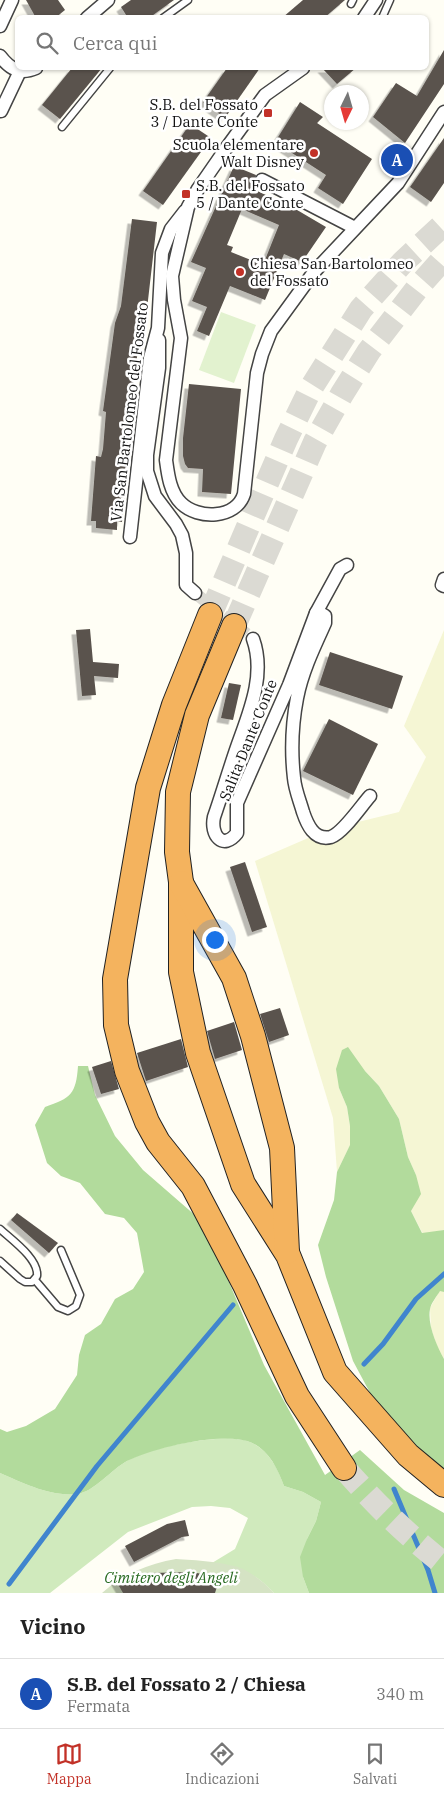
<!DOCTYPE html>
<html lang="it">
<style>
body{margin:0;font-family:"IBM Plex Serif",serif;background:#f2f2f2;color:#222}
.compass{position:absolute;left:324px;top:85px;width:45px;height:45px;border-radius:50%;background:#fff;box-shadow:0 1px 4px #0004;rotate:185deg}
.you{position:absolute;left:214px;top:939px;width:18px;height:18px;margin:-12px;border:4px solid #fff;border-radius:50%;background:#1a73e8;box-shadow:0 0 0 8px #1a73e833}
.badge{display:grid;place-items:center;width:32px;height:32px;border-radius:50%;background:#c23127;color:#fff;font-size:16px;font-weight:700}
.pin{position:absolute;translate:-50% -50%;border:2px solid #fff;box-shadow:0 1px 5px #0006}
.list{margin:0;padding:0;list-style:none}
h2{display:flex;justify-content:space-between;align-items:center;height:65px;margin:0;padding:0 20px;font-size:21px}
h2 small{font-size:16px;font-weight:400;color:#767676}
.list li{display:grid;grid-template-columns:32px 1fr auto;gap:15px;align-items:center;box-sizing:border-box;height:70px;padding:0 20px;border-top:1px solid #e0e0e0}
.list b{display:block;font-size:19px;white-space:nowrap}
.list p{margin:0;font-size:16px;white-space:nowrap;color:#767676}
.list em{font-size:16px;font-style:normal;color:#767676}
.icon{flex:none;width:28px;height:28px;fill:none;stroke:currentColor;stroke-width:2;stroke-linecap:round;stroke-linejoin:round}
.map{position:relative;flex:none;width:444px;height:1593px;overflow:hidden}
.search{position:absolute;background:#fff;box-shadow:0 1px 4px #0004;left:15px;right:15px;top:15px;height:55px;display:flex;align-items:center;gap:12px;box-sizing:border-box;padding:0 18px;border-radius:8px;color:#767676;font-size:19px}
.sheet{height:135px;background:#fff}
nav{display:flex;justify-content:space-around;align-items:center;box-sizing:border-box;height:70px;border-top:1px solid #e0e0e0;background:#fff;font-size:14px;color:#767676}
nav a{display:grid;justify-items:center;gap:2px}
nav .on{color:#c23127}
.map>svg:first-child{display:block}
.farmland{fill:#f5f6d4}
.green{fill:#d0eabd}
.forest{fill:#b2db9c}
.cemetery{fill:#d5e3c4}
.pitch{fill:#e2f2cf}
.lines{fill:none;stroke-linecap:round;stroke-linejoin:round}
.stream{stroke:#4085ce;stroke-width:5}
.building{fill:#5a534d;fill-rule:evenodd;filter:url(#shadow)}
.minor-tunnel{stroke:#dbdad3;stroke-width:12;stroke-dasharray:12 6;stroke-linecap:butt}
.motorway-tunnel{stroke:#dbdad3;stroke-width:24;stroke-dasharray:24 12;stroke-linecap:butt}
.service-casing{stroke:#444;stroke-width:9}
.minor-casing{stroke:#444;stroke-width:15}
.motorway-casing{stroke:#222;stroke-width:26}
.service{stroke:#fff;stroke-width:6}
.minor{stroke:#fff;stroke-width:12}
.motorway{stroke:#f4b35e;stroke-width:24}
.poi-dot{fill:#c23127;stroke:#fff;stroke-width:2}
.labels{text-anchor:middle;dominant-baseline:central;stroke-width:5;stroke-linejoin:round;paint-order:stroke}
.poi-label{font-size:15px;fill:#111;stroke:#fff;text-anchor:end}
.street-label{font-size:15px;fill:#111;stroke:#fff}
.park-label{font-size:15px;font-style:italic;fill:#276a20;stroke:#fff}
</style>
<div class="map">
<svg width="444" height="1593" viewBox="0 0 444 1593">
<defs>
<filter id="shadow"><feDropShadow dx="-4.5" dy="4.5" stdDeviation="0" flood-color="#0004"/></filter>
</defs>
<rect width="100%" height="100%" fill="#fffef5"/>
<g class="farmland">
<path d="M444,630V1230L423,1234L411,1211L416,1175L408,1157L399,1119L379,1086L365,1071L339,1088L347,1107L350,1126V1146L337,1172L333,1118L255,861L329,829L399,812L426,757L404,726Z"/>
<path d="M440,1290L444,1292V1359L437,1347L431,1328L430,1308Z"/>
</g>
<path class="green" d="M227,1438C234,1439 242,1439 247,1441C268,1448 277,1467 284,1486L303,1492L321,1502L316,1521L307,1539L303,1577L309,1593H274C253,1571 240,1568 212,1563L235,1549L248,1518L230,1508L211,1506L192,1507L128,1532L50,1593H0V1473C23,1483 51,1497 77,1494C94,1492 112,1469 127,1461C154,1446 197,1440 227,1438Z"/>
<g class="forest">
<path d="M348,1047L365,1071L379,1086L399,1119L408,1157L416,1175L421,1194L411,1211L422,1233L444,1230V1292L440,1291C437,1296 431,1303 430,1309C427,1324 437,1346 444,1359V1473L417,1453L376,1404L353,1361L326,1277L318,1245L334,1200L337,1172L350,1145V1126L347,1107L339,1088L336,1069L342,1050Z"/>
<path d="M78,1066H88L95,1095L115,1136L143,1170L204,1223L264,1365L325,1475L360,1450L404,1490L444,1513V1593H309L303,1577L300,1557L307,1539L316,1521L321,1502L303,1492L284,1486C277,1467 267,1447 247,1441C220,1432 152,1448 127,1461C112,1469 94,1492 77,1494C51,1497 23,1483 0,1473V1429L7,1432L26,1426L55,1409L77,1375L79,1355L85,1335L101,1324L115,1299L133,1289L144,1272L137,1233L124,1218L105,1214L80,1183L61,1176L47,1163L35,1125L45,1107C71,1098 76,1094 78,1066Z"/>
</g>
<path class="cemetery" d="M176,1559C194,1560 226,1562 243,1569C255,1575 265,1583 274,1593H102C123,1574 148,1564 176,1559Z"/>
<path class="pitch" d="M221,312L256,325L234,383L199,370Z"/>
<g class="lines">
<g class="stream">
<path d="M364,1364L383,1344L416,1299L444,1274"/>
<path d="M394,1489L428,1570L435,1593"/>
<path d="M9,1584L97,1466L233,1305"/>
</g>
</g>
<g class="building">
<path d="M26,0H58L65,10L55,18H36Z"/>
<path d="M131,0H174L149,18H128L121,7Z"/>
<path d="M303,0H345L324,18H282Z"/>
<path d="M444,50V84L405,143L373,117L396,83L417,96Z"/>
<path d="M72,68H102L60,119L42,105Z"/>
<path d="M227,68H260L225,118L203,102Z"/>
<path d="M322,68H356L337,84Z"/>
<path d="M300,102L323,117L317,123L372,159L343,204L318,188L326,175L275,142Z"/>
<path d="M190,124L211,138L163,205L143,191Z"/>
<path d="M444,138V183L431,202L410,187Z"/>
<path d="M234,166L256,175L253,189L292,207L326,227L302,262L284,254L265,300L230,286L209,336L197,331L207,307L192,301L206,268L191,262ZM242,209L279,225L263,265L231,252L233,247L227,245Z"/>
<path d="M132,219L157,222L147,309L141,327L128,425L134,426L132,450H129L122,522L117,521V530L96,528V521H91L96,456L101,457L103,449L106,412L103,411L115,323L121,306Z"/>
<path d="M189,384L241,389L231,494L202,492L203,469L188,468L185,464L183,456V438Z"/>
<path d="M90,629L93,662L119,664L118,678L94,676L96,695L82,696L76,630Z"/>
<path d="M330,652L403,676L392,709L319,685Z"/>
<path d="M229,683L241,685L233,720L221,718Z"/>
<path d="M329,719L378,744L353,795L303,771Z"/>
<path d="M245,862L267,927L252,932L230,867Z"/>
<path d="M280,1008L289,1035L269,1042L260,1014Z"/>
<path d="M234,1022L242,1050L215,1059L207,1031Z"/>
<path d="M181,1039L188,1067L146,1081L137,1053Z"/>
<path d="M111,1061L119,1089L101,1094L92,1067Z"/>
<path d="M17,1213L58,1243L49,1253L11,1220Z"/>
<path d="M185,1520L189,1536L182,1537L134,1562L125,1546L167,1524Z"/>
<path d="M191,1572L220,1577L215,1593H123L112,1574Z"/>
</g>
<g class="lines">
<path class="minor-tunnel" d="M195,593L253,639"/>
<g class="motorway-tunnel">
<path d="M210,615L286,439L311,388L361,309L403,262L444,224"/>
<path d="M234,626L315,442L342,394L369,351L419,286L444,258"/>
<path d="M344,1468C374,1503 407,1535 444,1564"/>
</g>
<g class="service-casing">
<g id="service">
<path d="M351,4L353,0"/>
<path d="M163,18L188,0"/>
<path d="M382,18L390,0"/>
<path d="M62,127L110,68"/>
<path d="M0,1229C12,1240 39,1259 37,1276L32,1282H25L20,1279L0,1261"/>
<path d="M35,1280L58,1307L68,1311L76,1306L80,1295L61,1250"/>
</g>
</g>
<g class="minor-casing">
<g id="minor">
<path d="M87,18L108,0"/>
<path d="M364,18L376,0"/>
<path d="M0,26L12,0"/>
<path d="M0,56C10,69 20,75 36,68"/>
<path d="M303,68L265,95L225,150L198,189L188,207L172,276L174,300L181,338L166,460C168,475 170,492 181,503C198,520 236,519 244,494L257,373L262,354L271,331L314,272L398,183L444,112"/>
<path d="M1,111L20,71"/>
<path d="M262,180L355,228"/>
<path d="M159,340V368L147,455V471L155,496L176,524L182,535L186,553V585L195,593"/>
<path d="M130,537L150,358L158,328L162,253L171,229L185,211"/>
<path d="M444,579L442,585L444,586"/>
<path d="M316,613L340,569L347,565"/>
<path d="M253,639C266,675 249,713 237,747C229,770 222,794 214,817C210,835 223,851 237,833V803L289,685L316,613H320L325,616V623C314,647 302,672 297,698C292,724 291,752 294,778C295,790 300,801 303,812C307,824 314,841 331,837C343,833 361,806 370,796"/>
</g>
</g>
<g class="motorway-casing">
<g id="motorway">
<path d="M210,615L174,705L148,788L115,979L116,1025L127,1071L147,1122L158,1142L193,1186L245,1285L297,1396L344,1468"/>
<path d="M234,626L197,715L178,792L177,852L181,882V972L198,1053L243,1184L288,1255L335,1372L408,1455L444,1485"/>
<path d="M181,883L234,978L253,1036L282,1148L287,1252"/>
</g>
</g>
<use href="#service" class="service"/>
<use href="#minor" class="minor"/>
<use href="#motorway" class="motorway"/>
</g>
<g class="poi-dot">
<rect x="263" y="108" width="10" height="10" rx="2.5"/>
<circle cx="314" cy="153" r="5"/>
<rect x="181" y="189" width="10" height="10" rx="2.5"/>
<circle cx="240" cy="272" r="5"/>
</g>
<g class="labels">
<g class="poi-label">
<text x="258" y="104">S.B. del Fossato<tspan x="258" dy="17">3 / Dante Conte</tspan></text>
<text x="304" y="144">Scuola elementare<tspan x="304" dy="17">Walt Disney</tspan></text>
<text x="196" y="185" text-anchor="start">S.B. del Fossato<tspan x="196" dy="17">5 / Dante Conte</tspan></text>
<text x="250" y="263" text-anchor="start">Chiesa San Bartolomeo<tspan x="250" dy="17">del Fossato</tspan></text>
</g>
<g class="street-label">
<text transform="translate(129 412) rotate(-83)">Via San Bartolomeo del Fossato</text>
<text transform="translate(248 740) rotate(-68)">Salita Dante Conte</text>
</g>
<g class="park-label">
<text x="171" y="1577">Cimitero degli Angeli</text>
</g>
</g>
</svg>
<svg class="compass" viewBox="-18 -18 36 36"><path d="M0-13l5 13h-10z" fill="#e53935"/><path d="M0 13l5-13h-10z" fill="#767676"/></svg>
<div class="you"></div>
<div class="pin badge" style="left:397px;top:160px;background:#1a4fb4">A</div>
<div class="search"><svg class="icon" aria-label="search" viewBox="0 0 24 24"><circle cx="10" cy="10" r="6"/><path d="M15 15l6 6"/></svg>Cerca qui</div>
</div>
<section class="sheet">
<h2>Vicino<small></small></h2>
<ul class="list">
<li><span class="badge" style="background:#1a4fb4">A</span><div><b>S.B. del Fossato 2 / Chiesa</b><p>Fermata</p></div><em>340 m</em></li>
</ul>
</section>
<nav>
<a class="on"><svg class="icon" aria-label="map" viewBox="0 0 24 24"><path d="M3 6l6-2 6 2 6-2v14l-6 2-6-2-6 2zM9 4v14M15 6v14"/></svg>Mappa</a>
<a><svg class="icon" aria-label="directions" viewBox="0 0 24 24"><path d="M12 3l9 9-9 9-9-9zM9 14v-3h6M13 9l2 2-2 2"/></svg>Indicazioni</a>
<a><svg class="icon" aria-label="saved" viewBox="0 0 24 24"><path d="M7 4h10v16l-5-4-5 4z"/></svg>Salvati</a>
</nav>
